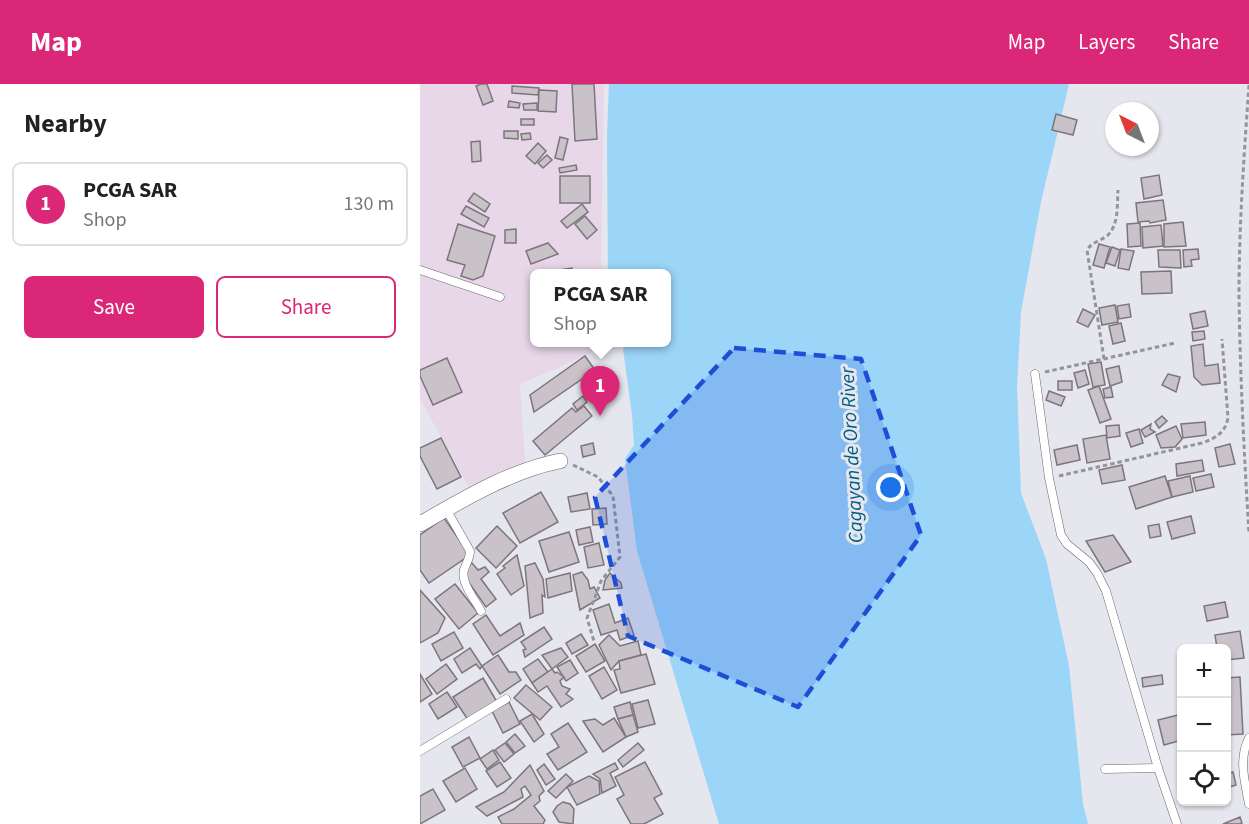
<!DOCTYPE html>
<meta charset="utf-8">
<style>
body{margin:0;font-family:"Source Sans 3",sans-serif;background:#f2f2f2;color:#222}
.controls{position:absolute;right:18px;bottom:18px;display:grid;overflow:hidden;border-radius:9px;box-shadow:0 2px 4px #0004}
.controls button{width:54px;height:54px;display:grid;place-items:center;padding:0;border:0;border-bottom:2px solid #e0e0e0;background:#fff;color:#222;font:30px sans-serif}
.compass{position:absolute;left:685px;top:18px;width:54px;height:54px;border-radius:50%;background:#fff;box-shadow:0 2px 4px #0004;rotate:318deg}
.you{position:absolute;left:471px;top:404px;width:21px;height:21px;margin:-15px;border:4px solid #fff;border-radius:50%;background:#1a73e8;box-shadow:0 0 0 9px #1a73e833}
.badge{display:grid;place-items:center;width:39px;height:39px;border-radius:50%;background:#db2777;color:#fff;font-size:20px;font-weight:700}
.pin{position:absolute;translate:-50% -50px;filter:drop-shadow(0 2px 3px #0008)}
.pin::after{content:'';position:absolute;top:32px;width:21px;height:18px;background:inherit;clip-path:polygon(0 0,100% 0,50% 100%)}
.popup{position:absolute;left:110px;top:185px;width:141px;height:78px;box-sizing:border-box;display:grid;place-content:center;border-radius:9px;background:#fff;filter:drop-shadow(0 2px 4px #0005);font-size:20px;white-space:nowrap;color:#767676}
.popup b{font-size:22px;color:#222}
.popup::after{content:'';position:absolute;left:50%;top:100%;margin-left:-12px;border:12px solid transparent;border-top-color:#fff}
.list{margin:0;padding:0;list-style:none}
h2{display:flex;justify-content:space-between;align-items:center;height:78px;margin:0;padding:0 24px;font-size:26px}
h2 small{font-size:20px;font-weight:400;color:#767676}
.list li{display:grid;grid-template-columns:39px 1fr auto;gap:18px;align-items:center;box-sizing:border-box;height:84px;margin:0 12px 12px;padding:0 12px;border:2px solid #e0e0e0;border-radius:9px}
.list b{display:block;font-size:22px;white-space:nowrap}
.list p{margin:0;font-size:20px;white-space:nowrap;color:#767676}
.list em{font-size:20px;font-style:normal;color:#767676}
.actions{display:flex;gap:12px;padding:18px 24px}
.actions a{flex:1;padding:14px 0;border:2px solid #db2777;border-radius:9px;text-align:center;font-size:21px;color:#db2777}
.actions .main{background:#db2777;color:#fff}
.icon{flex:none;width:33px;height:33px;fill:none;stroke:currentColor;stroke-width:2;stroke-linecap:round;stroke-linejoin:round}
.map{position:relative;flex:none;width:829px;height:740px;overflow:hidden}
header{display:flex;align-items:center;gap:36px;box-sizing:border-box;height:84px;padding:0 30px;background:#db2777;color:#fff}
header strong{font-size:28px}
nav{display:flex;gap:33px;margin-inline-start:auto;font-size:21px}
main{display:flex}
aside{flex:1;background:#fff}
.map>svg:first-child{display:block}
.industrial{fill:#e7d7e9}
.water{fill:#9bd5f8}
.building{fill:#c9c3c9;stroke:#7c767c;stroke-width:1.5}
.lines{fill:none;stroke-linecap:round;stroke-linejoin:round}
.lane-casing{stroke:#66676e;stroke-width:9}
.street-casing{stroke:#66676e;stroke-width:16}
.path{stroke:#94959b;stroke-width:3;stroke-dasharray:4.5 3;stroke-linecap:butt}
.lane{stroke:#fff;stroke-width:8}
.street{stroke:#fff;stroke-width:15}
.marked{fill:#1d4ed8;fill-opacity:0.2;stroke:#1d4ed8;stroke-width:4.5;stroke-dasharray:12 8;stroke-linejoin:round}
.labels{text-anchor:middle;dominant-baseline:central;stroke-width:6;stroke-linejoin:round;paint-order:stroke}
.water-label{font-size:20px;font-style:italic;fill:#025d83;stroke:#e5e6ee}
</style>
<header>
<strong>Map</strong>
<nav><a>Map</a><a>Layers</a><a>Share</a></nav>
</header>
<main>
<aside>
<h2>Nearby<small></small></h2>
<ul class="list">
<li><span class="badge">1</span><div><b>PCGA SAR</b><p>Shop</p></div><em>130 m</em></li>
</ul>
<div class="actions"><a class="main">Save</a><a>Share</a></div>
</aside>
<div class="map">
<svg width="829" height="740" viewBox="0 0 829 740">
<rect width="100%" height="100%" fill="#e5e6ee"/>
<path class="industrial" d="M0,0H184L181,189L114,190V258L180,259V263L165,272L100,300L105,379L52,409L0,315V6H2Z"/>
<path class="water" d="M189,0H649L621,118L601,228L597,302L601,409L626,475L649,582L663,720L668,740H299L217,467L205,375L214,361L212,331L203,265L207,259L246,258V190H188L187,52Z"/>
<g class="building">
<path d="M61,0H67L73,17L63,21L56,2Z"/>
<path d="M152,0H174L177,55L155,57Z"/>
<path d="M92,2L119,4L118,11L92,9Z"/>
<path d="M119,6L137,7L136,28L118,27Z"/>
<path d="M89,17L100,19L99,24L88,23Z"/>
<path d="M117,19V26H104L103,20Z"/>
<path d="M636,30L657,36L653,51L632,46Z"/>
<rect x="101" y="35" width="13" height="6"/>
<path d="M84,47H98V55L84,54Z"/>
<path d="M110,49L111,55L102,56L101,50Z"/>
<path d="M140,53L148,55L143,76L135,74Z"/>
<path d="M60,57L61,77L52,78L51,58Z"/>
<path d="M118,59L126,67L115,80L106,72Z"/>
<path d="M127,71L132,76L123,84L118,79Z"/>
<path d="M156,81L157,86L140,89L139,84Z"/>
<path d="M739,91L742,111L724,115L721,94Z"/>
<rect x="140" y="92" width="30" height="27"/>
<path d="M54,109L70,120L65,128L48,117Z"/>
<path d="M743,116L746,136L730,139L729,137L718,138L716,119Z"/>
<path d="M162,120L168,128L147,144L141,137Z"/>
<path d="M46,122L69,134L64,143L41,130Z"/>
<path d="M165,132L177,146L167,155L155,140Z"/>
<path d="M763,138L766,162L744,163V140Z"/>
<path d="M720,139L721,162L708,163L707,140Z"/>
<path d="M38,140L75,152L63,192L53,196L41,192L45,181L27,176Z"/>
<path d="M741,141L743,162L723,164L722,143Z"/>
<path d="M96,145V159H85V146Z"/>
<path d="M128,159L138,170L111,180L106,167Z"/>
<path d="M679,160L690,163L684,184L673,181Z"/>
<path d="M692,163L700,166L695,182L686,179Z"/>
<path d="M701,165L714,167L709,186L698,184Z"/>
<path d="M778,165L779,175L771,176L772,182L764,183L763,166Z"/>
<path d="M738,166H760L761,184L739,183Z"/>
<path d="M152,184L153,190H119V189Z"/>
<path d="M751,187L752,209L722,210L721,188Z"/>
<path d="M709,220L711,233L699,235L697,222Z"/>
<path d="M695,221L698,238L682,241L679,224Z"/>
<path d="M663,225L675,231L668,243L657,238Z"/>
<path d="M785,227L788,242L773,245L770,230Z"/>
<path d="M701,239L705,257L693,260L689,242Z"/>
<path d="M784,247L785,255L773,257L772,248Z"/>
<path d="M783,260L785,282L798,280L800,299L782,301L774,293L771,262Z"/>
<path d="M165,272L175,286L114,328L110,311Z"/>
<path d="M27,274L42,308L13,321L0,292V286Z"/>
<path d="M681,278L685,301L673,303L668,280Z"/>
<path d="M699,282L702,298L690,302L686,285Z"/>
<path d="M665,286L669,300L658,304L654,289Z"/>
<path d="M748,290L760,293L756,308L742,301Z"/>
<rect x="638" y="297" width="14" height="9"/>
<path d="M679,302L691,335L680,339L668,306Z"/>
<path d="M691,303L693,313L685,314L683,305Z"/>
<path d="M629,307L645,313L641,322L626,316Z"/>
<path d="M163,312L167,318L157,326L153,320Z"/>
<path d="M164,322L172,332L125,371L113,357L152,324L156,328Z"/>
<path d="M742,332L747,337L739,344L735,338Z"/>
<path d="M785,338L786,351L763,354L761,340Z"/>
<path d="M731,340L730,345L735,348L725,353L721,346Z"/>
<path d="M699,341L700,352L687,354L686,342Z"/>
<path d="M756,342L762,355L755,363L741,364L736,351Z"/>
<path d="M719,345L723,359L711,363L706,349Z"/>
<path d="M686,351L690,375L667,379L663,355Z"/>
<path d="M21,354L41,393L17,405L0,372V364Z"/>
<path d="M173,359L175,370L163,373L161,362Z"/>
<path d="M810,360L815,380L799,383L795,364Z"/>
<path d="M657,361L660,376L637,381L634,366Z"/>
<path d="M782,376L784,387L757,392L756,380Z"/>
<path d="M702,381L705,396L682,400L679,386Z"/>
<path d="M791,390L794,403L776,407L773,394Z"/>
<path d="M745,392L752,413L716,425L709,403Z"/>
<path d="M770,392L773,408L752,413L748,397Z"/>
<path d="M121,408L138,438L100,459L83,429Z"/>
<path d="M167,409L170,425L151,428L148,413Z"/>
<path d="M186,424L187,440L173,441L172,425Z"/>
<path d="M771,432L775,449L752,455L747,438Z"/>
<path d="M24,434L50,471L9,499L0,486V451Z"/>
<path d="M739,440L741,452L730,454L728,442Z"/>
<path d="M77,442L97,462L76,484L56,464Z"/>
<path d="M170,443L173,458L159,461L156,446Z"/>
<path d="M149,448L159,478L129,488L119,457Z"/>
<path d="M693,451L711,478L685,488L666,457Z"/>
<path d="M179,459L184,481L168,484L164,463Z"/>
<path d="M97,471L104,502L91,511L77,490L85,484L83,482Z"/>
<path d="M52,479L58,486L65,483L69,488L61,495L76,515L66,523L40,486Z"/>
<path d="M115,479L123,495L125,513L122,511L123,529L110,534L105,482Z"/>
<path d="M162,488L168,496L170,505L174,503L180,514L160,526L153,491Z"/>
<path d="M150,489L152,507L128,514L126,495Z"/>
<path d="M190,489L201,499L202,504L183,506L185,496Z"/>
<path d="M35,500L58,529L39,545L15,515Z"/>
<path d="M0,506L25,534L18,549L0,559Z"/>
<path d="M805,518L808,533L787,537L784,522Z"/>
<path d="M189,520L195,539L208,534L214,551L200,556L197,546L181,551L173,526Z"/>
<path d="M66,531L80,552L100,539L104,551L73,571L53,540Z"/>
<path d="M124,543L132,555L105,573L103,566L106,565L101,558Z"/>
<path d="M820,547L824,574L806,576V564H797L795,551Z"/>
<path d="M34,548L43,564L21,577L12,560Z"/>
<path d="M161,550L168,561L152,570L146,559Z"/>
<path d="M189,551L200,562L218,557L221,571L199,577L191,586L179,561Z"/>
<path d="M175,560L185,577L166,588L156,572Z"/>
<path d="M50,564L62,582L60,585L56,580L42,589L34,575Z"/>
<path d="M141,564L148,573L132,585L122,571Z"/>
<path d="M226,570L235,600L201,609L194,586L200,585L199,577Z"/>
<path d="M78,571L89,588H96L101,596L80,610L62,582Z"/>
<path d="M118,575L128,588L112,599L103,585Z"/>
<path d="M150,576L158,589L146,597L137,583Z"/>
<path d="M26,580L37,595L17,610L6,595Z"/>
<path d="M184,583L197,606L182,615L169,592Z"/>
<path d="M132,585L135,589L137,588L144,593L140,597L142,602L150,605L146,610L153,615L141,623L127,602L118,608L112,599Z"/>
<path d="M0,590L12,610L0,618Z"/>
<path d="M742,591L743,600L723,603L722,594Z"/>
<path d="M820,593L823,650L806,651V594Z"/>
<path d="M63,594L77,618L48,636L33,613Z"/>
<path d="M106,601L132,623L120,636L94,614Z"/>
<path d="M27,608L37,623L18,635L9,620Z"/>
<path d="M228,616L235,640L218,644L212,620Z"/>
<path d="M89,618L100,640L83,649L72,627Z"/>
<path d="M210,618L213,631L198,635L194,623Z"/>
<path d="M112,630L124,650L114,658L100,637Z"/>
<path d="M762,630V656L744,661L738,636Z"/>
<path d="M213,631L218,648L206,653L198,635Z"/>
<path d="M194,634L206,653L183,668L163,637L175,635L183,641Z"/>
<path d="M148,639L167,668L138,686L127,670L139,663L131,650Z"/>
<path d="M95,650L105,662L95,669L86,658Z"/>
<path d="M49,653L60,674L43,683L32,663Z"/>
<path d="M85,659L94,670L84,678L75,666Z"/>
<path d="M218,659L224,666L203,683L198,676Z"/>
<path d="M73,666L79,676L67,685L60,675Z"/>
<path d="M80,678L91,694L77,703L66,687Z"/>
<path d="M225,678L242,710L234,714L243,730L224,740H211L197,715L204,711L195,693Z"/>
<path d="M195,679L198,685L190,689L196,702L182,709L180,695L173,690Z"/>
<path d="M124,680L135,695L126,701L117,686Z"/>
<path d="M110,681L124,707L119,712L120,717L114,722L125,736L123,740H82L78,733L94,725L111,711L105,702L101,705L103,713L67,732L56,723L84,708Z"/>
<path d="M45,684L57,705L36,718L23,697Z"/>
<path d="M813,688L816,701L810,703L806,690Z"/>
<path d="M146,690L153,697L136,714L128,707Z"/>
<path d="M169,692L179,697L180,710L157,721L147,703Z"/>
<path d="M13,705L25,726L0,740V712Z"/>
<path d="M143,718L150,720L154,725L153,740L139,738L133,728L137,722Z"/>
<path d="M820,733L822,739L820,740H803Z"/>
</g>
<g class="lines">
<g class="lane-casing">
<g id="lane">
<path d="M0,186L80,213"/>
<path d="M615,290L629,394L641,451L647,460L669,478L677,489L686,507L738,684L757,740"/>
<path d="M26,425L50,467C50,475 46,479 44,486C40,498 56,517 61,527"/>
<path d="M829,654C818,675 825,698 829,720"/>
<path d="M0,667L86,615"/>
<path d="M685,685L738,684"/>
</g>
</g>
<g class="street-casing">
<path id="street" d="M0,440C42,416 92,386 140,377"/>
</g>
<g class="path">
<path d="M829,1C824,71 819,141 819,211C820,290 824,369 829,449"/>
<path d="M684,275L667,166C672,158 680,157 687,152C699,141 697,121 698,106"/>
<path d="M625,288L755,259"/>
<path d="M153,381L178,393L193,412L200,473L181,497L167,534L174,557"/>
<path d="M639,392L782,359C796,354 805,349 808,334L802,255"/>
</g>
<use href="#lane" class="lane"/>
<use href="#street" class="street"/>
</g>
<path class="marked" d="M314,264L441,275L501,451L378,623L208,552L175,413Z"/>
<g class="labels">
<g class="water-label">
<text transform="translate(432 371) rotate(-93)">Cagayan de Oro River</text>
</g>
</g>
</svg>
<div class="controls">
<button>+</button>
<button>−</button>
<button><svg class="icon" aria-label="locate" viewBox="0 0 24 24"><circle cx="12" cy="12" r="6"/><path d="M12 2v4M12 18v4M2 12h4M18 12h4"/></svg></button>
</div>
<svg class="compass" viewBox="-18 -18 36 36"><path d="M0-13l5 13h-10z" fill="#e53935"/><path d="M0 13l5-13h-10z" fill="#767676"/></svg>
<div class="you"></div>
<div class="pin badge" style="left:180px;top:332px">1</div>
<div class="popup"><b>PCGA SAR</b>Shop</div>
</div>
</main>
